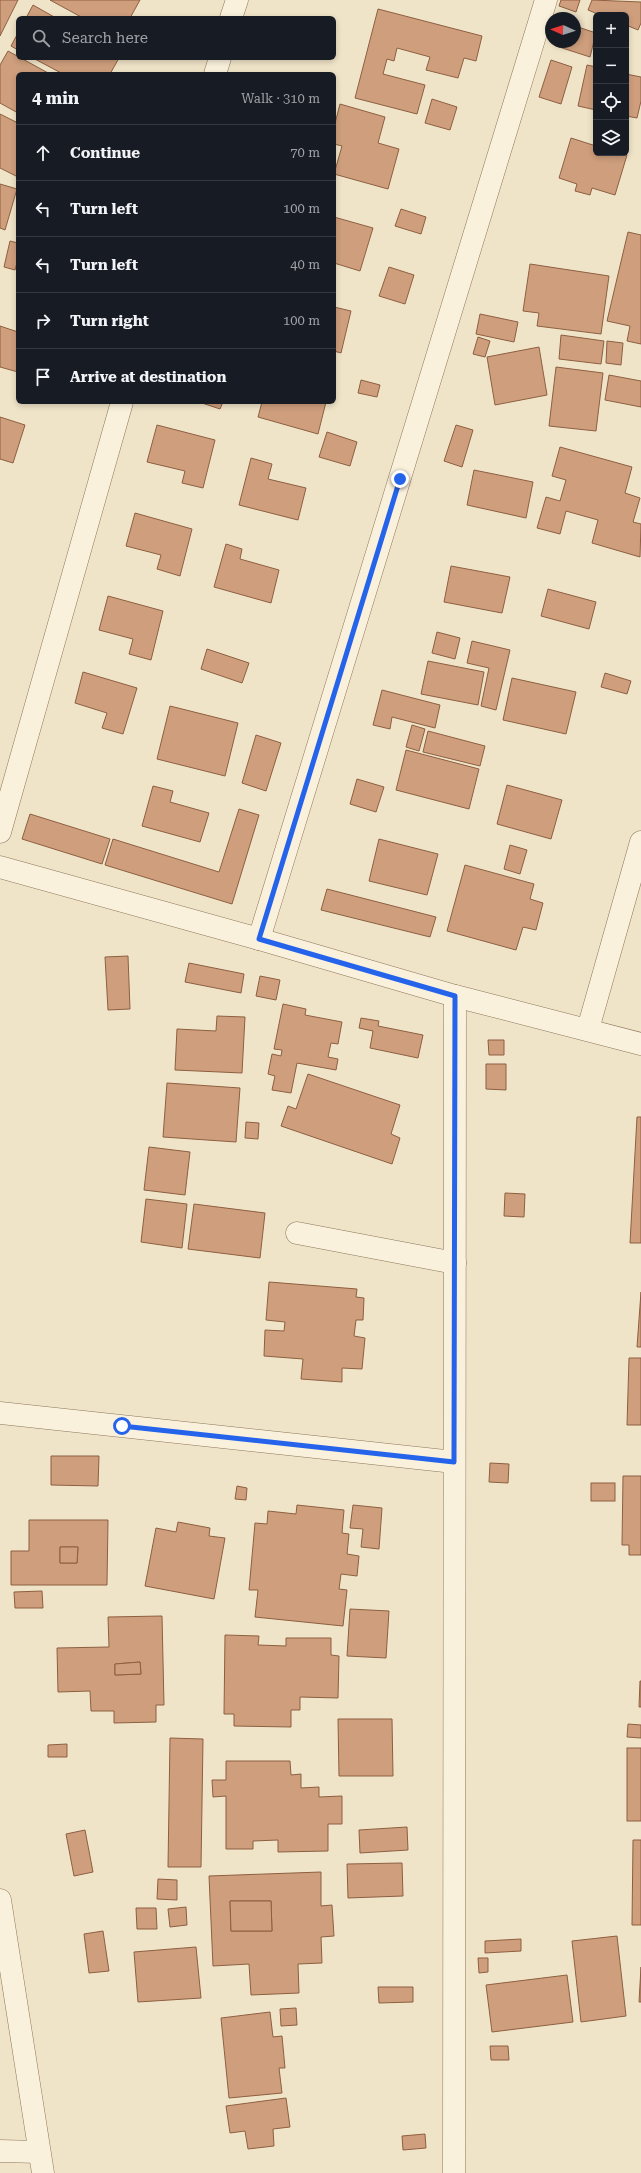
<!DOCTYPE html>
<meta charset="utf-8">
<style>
body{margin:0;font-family:"Roboto Serif",serif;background:#20242c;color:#f1f3f6}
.controls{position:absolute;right:12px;top:12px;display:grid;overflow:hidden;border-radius:6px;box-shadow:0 2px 6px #0003}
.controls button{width:36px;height:36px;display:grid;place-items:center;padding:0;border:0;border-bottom:1px solid #363941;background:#171b24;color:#f1f3f6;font:20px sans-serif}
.compass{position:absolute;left:545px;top:12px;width:36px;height:36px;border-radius:50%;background:#171b24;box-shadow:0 2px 6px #0003;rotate:273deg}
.stop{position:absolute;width:12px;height:12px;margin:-9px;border:3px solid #2563eb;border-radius:50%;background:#fff}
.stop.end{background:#2563eb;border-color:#fff;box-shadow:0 1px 4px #0008}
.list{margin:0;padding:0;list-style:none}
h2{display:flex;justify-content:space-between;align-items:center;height:52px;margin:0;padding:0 16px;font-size:17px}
h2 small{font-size:13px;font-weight:400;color:#9ea1a6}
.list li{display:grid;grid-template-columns:26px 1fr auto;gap:12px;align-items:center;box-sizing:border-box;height:56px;padding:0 16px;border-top:1px solid #363941}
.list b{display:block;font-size:15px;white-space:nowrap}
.list em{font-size:13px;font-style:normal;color:#9ea1a6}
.icon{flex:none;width:22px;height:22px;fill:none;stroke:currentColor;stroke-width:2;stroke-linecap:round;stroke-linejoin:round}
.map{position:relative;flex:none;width:641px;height:2173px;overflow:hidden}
.search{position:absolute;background:#171b24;box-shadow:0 2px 6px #0003;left:16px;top:16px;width:320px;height:44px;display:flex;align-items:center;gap:10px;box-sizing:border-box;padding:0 14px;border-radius:6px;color:#9ea1a6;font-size:15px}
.panel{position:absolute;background:#171b24;box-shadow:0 2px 6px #0003;left:16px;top:72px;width:320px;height:332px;border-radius:6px}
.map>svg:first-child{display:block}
.building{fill:#cf9f7d;stroke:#8d5f41;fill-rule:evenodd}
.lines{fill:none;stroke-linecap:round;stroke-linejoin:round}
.street-casing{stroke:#8d765c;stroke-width:23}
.street{stroke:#faf1dc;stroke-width:22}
.route{stroke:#2563eb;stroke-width:5}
</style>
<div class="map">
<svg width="641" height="2173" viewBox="0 0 641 2173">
<rect width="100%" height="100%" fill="#f0e4c8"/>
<g class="building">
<path d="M0,0H18L0,36Z"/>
<path d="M50,0H140L130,18H83Z"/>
<path d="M561,0H580L576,12L559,6Z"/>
<path d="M592,0L641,2V23L638,30L626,25V15H600L588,10Z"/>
<path d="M33,5L56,18H26Z"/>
<path d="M378,9L482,36L476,61L464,58L458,78L426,70L430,57L397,48L394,61L387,59L383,74L425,85L417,114L355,98Z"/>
<path d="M575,26L596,33L590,57L556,46L557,42H575Z"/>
<path d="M18,33V50L11,46Z"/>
<path d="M8,51L50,74H18V113L0,103V65Z"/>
<path d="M33,58H119L110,74H63Z"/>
<path d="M551,60L572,67L561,104L539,97Z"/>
<path d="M587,65L596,67V110L578,106Z"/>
<path d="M626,74L641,77V101L637,118L626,116Z"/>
<path d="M432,99L457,107L450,130L425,123Z"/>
<path d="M340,104L385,117L378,143L399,149L388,189L334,174L342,146L334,144V127Z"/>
<path d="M0,114L18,123V177L0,168Z"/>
<path d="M571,138L596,146V153H620L627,155L615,195L592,188L590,195L575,191L577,184L559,178Z"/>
<path d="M0,184L17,189L5,230L0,228Z"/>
<path d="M401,209L426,217L421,234L395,226Z"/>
<path d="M334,217L373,228L360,271L334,263Z"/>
<path d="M628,232L641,235V344L627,341L630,326L607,321Z"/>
<path d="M10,241L18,243V259L15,270L4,267Z"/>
<path d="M530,264L609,276L601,334L537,326L539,313L523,311Z"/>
<path d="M389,267L414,275L405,304L379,296Z"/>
<path d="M334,307L351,311L341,353L334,351Z"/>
<path d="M480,314L518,322L514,342L476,334Z"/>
<path d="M0,326L18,332V372L0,367Z"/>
<path d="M561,335L604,341L601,364L559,359Z"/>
<path d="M478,337L490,341L485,357L473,354Z"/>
<path d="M607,341L623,343L621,365L606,363Z"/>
<path d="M539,347L547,395L495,405L487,357Z"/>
<path d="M556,367L603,373L596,431L549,426Z"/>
<path d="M609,375L641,381V407L605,400Z"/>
<path d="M361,380L380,385L377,397L358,393Z"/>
<path d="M199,402H223L220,409Z"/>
<path d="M262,402H326L318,434L258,417Z"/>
<path d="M0,417L25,425L13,463L0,459Z"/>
<path d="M157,425L215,440L203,488L182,483L185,471L147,462Z"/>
<path d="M456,425L473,430L462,467L444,461Z"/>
<path d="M327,432L357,442L350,466L319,457Z"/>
<path d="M560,447L632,467L625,493L640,498L633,522L641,524L640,557L592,543L598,520L566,511L560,534L537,528L546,497L560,501L566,480L552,476Z"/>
<path d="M251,458L272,464L268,479L306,488L298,520L239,505Z"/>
<path d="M474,470L533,482L526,518L467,505Z"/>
<path d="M135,513L192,529L180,576L157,569L161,555L126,546Z"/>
<path d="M226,544L242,549L240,559L279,570L271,603L214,587Z"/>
<path d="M451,566L510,577L502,613L444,602Z"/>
<path d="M548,589L596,602L589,629L541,616Z"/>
<path d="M108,596L163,611L151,660L129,654L133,639L99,630Z"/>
<path d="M437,632L460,638L455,659L432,653Z"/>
<path d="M472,641L510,650L496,710L481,706L489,668L467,663Z"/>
<path d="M207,649L249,663L242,683L201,669Z"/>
<path d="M428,661L484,672L478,705L421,694Z"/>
<path d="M83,672L137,688L123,734L102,728L107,713L75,703Z"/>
<path d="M605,673L631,681L627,694L601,687Z"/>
<path d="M512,678L576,692L566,734L503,720Z"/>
<path d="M382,690L440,705L435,728L392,717L390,729L373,725Z"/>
<path d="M170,706L238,723L225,776L157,759Z"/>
<path d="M412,725L425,729L419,751L406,747Z"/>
<path d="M428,731L485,746L480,766L423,752Z"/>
<path d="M256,735L281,743L266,791L242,783Z"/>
<path d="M406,750L479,769L469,809L396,790Z"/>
<path d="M357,779L384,787L376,812L350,804Z"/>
<path d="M507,785L562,800L551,839L497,824Z"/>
<path d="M153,786L173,791L170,802L209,813L200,842L142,826Z"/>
<path d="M239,809L259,815L232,904L105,865L113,839L219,872Z"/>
<path d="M30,814L110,839L102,864L22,839Z"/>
<path d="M379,839L438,854L427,895L369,881Z"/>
<path d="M510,845L527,850L520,874L504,869Z"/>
<path d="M465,865L534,884L530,899L543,903L536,930L523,927L516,950L447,931Z"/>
<path d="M327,889L436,917L430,937L321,910Z"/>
<path d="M128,956L130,1009L108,1010L105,957Z"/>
<path d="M189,963L244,974L241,993L185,982Z"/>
<path d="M260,976L280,980L276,1000L256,996Z"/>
<path d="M283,1004L306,1009L305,1015L342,1022L338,1044L331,1043L328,1057L338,1059L336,1070L297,1063L291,1093L272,1090L275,1076L268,1074L272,1054L281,1056L282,1050L274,1049Z"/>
<path d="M217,1016L245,1017L242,1073L175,1070L177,1029L216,1031Z"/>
<path d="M361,1018L379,1021L378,1026L423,1035L418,1058L370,1048L373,1031L359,1028Z"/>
<path d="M488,1040H504V1055H489Z"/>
<path d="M486,1064H506V1090L486,1089Z"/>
<path d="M308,1074L400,1105L391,1134L400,1138L392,1164L281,1126L288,1106L296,1109Z"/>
<path d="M167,1083L240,1088L236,1142L163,1137Z"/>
<path d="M637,1117H641V1243H630Z"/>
<path d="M246,1122L259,1123L258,1139L245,1138Z"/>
<path d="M149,1147L190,1152L185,1195L144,1190Z"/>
<path d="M505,1193L525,1194L524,1217L504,1216Z"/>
<path d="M146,1199L187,1204L182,1248L141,1242Z"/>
<path d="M194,1204L265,1213L260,1258L188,1249Z"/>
<path d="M269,1282L357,1289L356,1297L364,1298L363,1320H356L354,1336L365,1338L362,1369L342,1368V1382L301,1379L303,1359L264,1356L265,1330L284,1331L285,1322L266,1320Z"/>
<path d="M641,1292V1347H637Z"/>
<path d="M629,1358H641V1425H627Z"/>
<path d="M51,1456H99L98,1486L51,1485Z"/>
<path d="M490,1463L509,1464L508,1483L489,1482Z"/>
<path d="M623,1476H641V1555H629V1545H622Z"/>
<rect x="591" y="1483" width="24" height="18"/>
<path d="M237,1486L247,1488L246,1500L235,1499Z"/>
<path d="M297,1505L344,1510L342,1533L349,1534L347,1554L359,1556L357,1576L341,1574L339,1589L347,1590L343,1626L255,1617L258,1590H249L255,1523L267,1524L268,1511L296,1514Z"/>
<path d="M353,1505L382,1508L379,1549L361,1547L363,1529L350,1528Z"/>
<path d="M29,1520H108L107,1585H11V1551H29ZM60,1547H78L77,1563H60Z"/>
<path d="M178,1522L210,1528L209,1536L225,1538L214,1599L145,1586L156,1528L176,1532Z"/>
<path d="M60,1547H78L77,1563H60Z"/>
<path d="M42,1591L43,1608H15L14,1592Z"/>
<path d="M350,1609L389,1611L386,1658L347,1656Z"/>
<path d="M162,1616L164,1705H156V1722L114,1723V1711H91L90,1691L58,1692L57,1648L109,1647L108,1617ZM140,1662L141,1674L115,1675V1664Z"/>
<path d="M225,1635L259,1636L258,1645L286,1646V1638H331V1655L339,1656L338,1698L300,1697V1710H291V1727L234,1726V1714H224Z"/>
<path d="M140,1662L141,1674L115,1675V1664Z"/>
<path d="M640,1681H641V1707H639Z"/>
<path d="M338,1719H392L393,1776H339Z"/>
<path d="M628,1724L641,1725V1738L627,1737Z"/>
<path d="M170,1738L203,1739L201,1867H168Z"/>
<path d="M67,1744V1757H48V1745Z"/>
<rect x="627" y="1748" width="14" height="73"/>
<path d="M226,1761H290L291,1775L301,1774V1788L319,1787V1797L342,1796V1824H328V1851L278,1852V1840L253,1841V1849H226V1796L213,1797L212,1780H226Z"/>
<path d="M407,1827L408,1850L360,1853L359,1830Z"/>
<path d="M85,1830L93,1872L74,1876L66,1834Z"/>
<path d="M633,1840H641V1925H632Z"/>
<path d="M402,1863L403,1896L348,1898L347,1864Z"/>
<path d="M321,1872V1906L332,1905L334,1936L321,1937L322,1963L298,1964L299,1993L251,1995L249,1964L213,1966L209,1876ZM230,1901H271L272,1931H231Z"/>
<path d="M158,1879L177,1880V1900L157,1899Z"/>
<path d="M230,1901H271L272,1931H231Z"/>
<path d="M186,1907L187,1925L170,1927L168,1909Z"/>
<path d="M136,1908H156L157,1929H137Z"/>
<path d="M103,1931L109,1971L89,1973L84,1934Z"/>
<path d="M617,1936L626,2016L581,2022L572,1941Z"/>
<path d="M521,1939V1951L485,1953V1941Z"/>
<path d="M196,1947L201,1998L138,2002L134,1952Z"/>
<path d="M478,1958H488V1972L479,1973Z"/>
<path d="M641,1967V2002H639Z"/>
<path d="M567,1975L573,2022L492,2032L486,1985Z"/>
<path d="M378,1987H413V2002L379,2003Z"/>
<path d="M296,2008L297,2025L281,2026L280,2009Z"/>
<path d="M270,2012L273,2037L282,2036L285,2068H279L282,2093L229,2098L221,2018Z"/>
<path d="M490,2046H508L509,2060H491Z"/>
<path d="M286,2098L290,2127L273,2129L274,2146L248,2149L245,2131L230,2133L226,2106Z"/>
<path d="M425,2134L426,2148L403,2150L402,2136Z"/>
</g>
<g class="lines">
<g class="street-casing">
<g id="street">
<path d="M231,18L237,0"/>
<path d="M215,74L220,58"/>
<path d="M0,832L122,402"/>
<path d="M0,867L259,939L455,996L641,1044"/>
<path d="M259,939L546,0"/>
<path d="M588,1029L641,842"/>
<path d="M297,1233L455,1263"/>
<path d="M0,1413L454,1462"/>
<path d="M0,1900L43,2173"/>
<path d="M0,2151L39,2152"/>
<path d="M454,2173L455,996"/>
</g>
</g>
<use href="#street" class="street"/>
</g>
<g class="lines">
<path class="route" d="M122,1426L454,1462L455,996L259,939L400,479"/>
</g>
</svg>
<div class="controls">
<button>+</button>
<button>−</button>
<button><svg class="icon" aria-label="locate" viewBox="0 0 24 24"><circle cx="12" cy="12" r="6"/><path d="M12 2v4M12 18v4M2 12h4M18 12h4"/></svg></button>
<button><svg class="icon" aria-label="layers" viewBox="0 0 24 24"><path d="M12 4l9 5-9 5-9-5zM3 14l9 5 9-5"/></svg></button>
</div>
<svg class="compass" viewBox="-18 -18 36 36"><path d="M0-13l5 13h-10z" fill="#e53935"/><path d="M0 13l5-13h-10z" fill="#9ea1a6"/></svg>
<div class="stop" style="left:122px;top:1426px"></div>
<div class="stop end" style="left:400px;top:479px"></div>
<div class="search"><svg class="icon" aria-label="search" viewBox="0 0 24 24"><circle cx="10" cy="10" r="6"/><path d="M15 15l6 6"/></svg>Search here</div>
<section class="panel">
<h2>4 min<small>Walk · 310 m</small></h2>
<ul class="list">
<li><svg class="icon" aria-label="ahead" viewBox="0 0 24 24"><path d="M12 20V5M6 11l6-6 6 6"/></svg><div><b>Continue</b></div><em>70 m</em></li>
<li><svg class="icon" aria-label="left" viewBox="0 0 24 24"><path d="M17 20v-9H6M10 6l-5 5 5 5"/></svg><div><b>Turn left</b></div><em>100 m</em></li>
<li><svg class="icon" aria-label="left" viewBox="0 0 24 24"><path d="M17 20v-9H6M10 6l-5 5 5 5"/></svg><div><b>Turn left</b></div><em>40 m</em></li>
<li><svg class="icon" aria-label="right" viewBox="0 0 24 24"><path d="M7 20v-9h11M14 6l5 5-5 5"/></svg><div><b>Turn right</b></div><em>100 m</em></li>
<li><svg class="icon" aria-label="arrive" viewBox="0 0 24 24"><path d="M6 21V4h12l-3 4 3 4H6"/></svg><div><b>Arrive at destination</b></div></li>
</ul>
</section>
</div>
